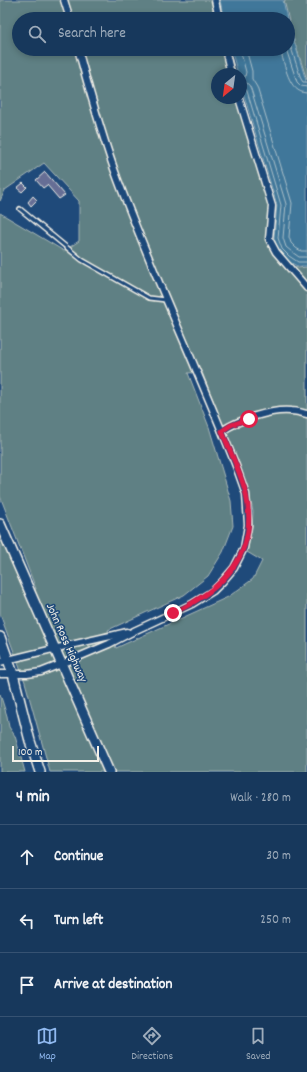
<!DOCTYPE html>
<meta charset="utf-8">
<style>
body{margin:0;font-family:Dekko,sans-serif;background:#203f62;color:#f1f3f6}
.compass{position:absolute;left:211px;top:68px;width:36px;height:36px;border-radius:50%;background:#17385c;box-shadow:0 2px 6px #0003;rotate:209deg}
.scale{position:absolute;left:12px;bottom:10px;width:87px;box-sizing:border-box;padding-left:4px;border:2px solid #f4f1e8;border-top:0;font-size:11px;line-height:14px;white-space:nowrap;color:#f4f1e8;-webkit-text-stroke:3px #1f4a7a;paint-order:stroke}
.stop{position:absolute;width:12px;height:12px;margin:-9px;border:3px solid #e11d48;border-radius:50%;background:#fff}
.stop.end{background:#e11d48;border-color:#fff;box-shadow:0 1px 4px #0008}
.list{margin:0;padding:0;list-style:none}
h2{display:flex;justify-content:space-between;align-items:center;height:52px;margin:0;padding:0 16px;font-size:17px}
h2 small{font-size:13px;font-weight:400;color:#9eacbb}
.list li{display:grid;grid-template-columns:26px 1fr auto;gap:12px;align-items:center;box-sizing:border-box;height:64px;padding:0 16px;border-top:1px solid #365272}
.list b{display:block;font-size:15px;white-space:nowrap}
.list em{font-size:13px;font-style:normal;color:#9eacbb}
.icon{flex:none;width:22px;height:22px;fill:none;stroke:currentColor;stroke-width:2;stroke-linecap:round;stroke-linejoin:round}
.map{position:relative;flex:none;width:307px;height:772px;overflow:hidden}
.search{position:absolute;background:#17385c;box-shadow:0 2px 6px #0003;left:12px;right:12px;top:12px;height:44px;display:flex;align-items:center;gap:10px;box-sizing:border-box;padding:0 14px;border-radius:22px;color:#9eacbb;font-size:15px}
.sheet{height:244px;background:#17385c}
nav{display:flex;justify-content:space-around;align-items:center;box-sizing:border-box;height:56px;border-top:1px solid #365272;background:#17385c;font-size:11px;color:#9eacbb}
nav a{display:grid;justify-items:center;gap:2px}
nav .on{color:#90b9f0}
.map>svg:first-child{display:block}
.green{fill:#5f8084;stroke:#aab8b6;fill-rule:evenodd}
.water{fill:#3f779a;stroke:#87a8b9}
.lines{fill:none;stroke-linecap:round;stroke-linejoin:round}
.shore{stroke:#acc0c9;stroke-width:1}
.building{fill:#666e95;stroke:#f4f1e8}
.lane-casing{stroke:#f4f1e8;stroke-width:6}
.street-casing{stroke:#f4f1e8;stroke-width:9}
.primary-casing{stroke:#f4f1e8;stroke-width:12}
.lane{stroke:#1f4a7a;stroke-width:3}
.street{stroke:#1f4a7a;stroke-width:6}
.primary{stroke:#1f4a7a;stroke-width:9}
.route{stroke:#e11d48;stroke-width:5}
.labels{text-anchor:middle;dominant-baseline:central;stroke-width:3.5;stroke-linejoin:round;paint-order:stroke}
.street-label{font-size:12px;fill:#f4f1e8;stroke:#1f4a7a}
</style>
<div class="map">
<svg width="307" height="772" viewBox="0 0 307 772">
<rect width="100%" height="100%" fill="#1f4a7a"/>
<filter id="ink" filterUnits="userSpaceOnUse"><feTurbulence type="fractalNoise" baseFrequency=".025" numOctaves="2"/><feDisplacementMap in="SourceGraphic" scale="8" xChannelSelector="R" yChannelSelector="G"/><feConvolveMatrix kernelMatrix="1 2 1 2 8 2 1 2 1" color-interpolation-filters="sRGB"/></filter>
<g filter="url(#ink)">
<g class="green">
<path d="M0,0H218L222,19H19V49H229L236,74H217V98H241V93L275,205L271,237L272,250L307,293V772H50L25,682L0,614V536L24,592L36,589L0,496V213L64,251L79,241V201L44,163L5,190L0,201ZM202,372L249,492L253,512L252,528L247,552L262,561L253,579L228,597L116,648L108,630L184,595L208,576L223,552L233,526L231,501L224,477L209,427L188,373Z"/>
<path d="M284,0H307V80L292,34Z"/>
<path d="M294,266L298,268L307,267V284L291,267Z"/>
<path d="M0,694L7,716L9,727L15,736L25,772H0Z"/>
</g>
<g class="water">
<path d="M220,0H283L287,19H224Z"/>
<path d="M288,21L307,84V266H297L286,260L278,252L274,238L277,205L241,85V74H238L231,49H288Z"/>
</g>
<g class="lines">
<g class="shore">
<path d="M288,38L301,79L303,82H307"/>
<path d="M240,49L246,72L244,81L249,85L251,89L286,204L283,238L286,247L292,252L299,257H307"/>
<path d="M246,49L252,71V79L257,87L292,203L289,237L291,243L296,248L301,251H307"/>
<path d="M280,49C285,64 288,93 307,93"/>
<path d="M286,49L297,82L301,86L307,87"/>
<path d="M241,87L245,88L247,91L281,205L278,238L282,249L289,256L298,262H307"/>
</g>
</g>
<g class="building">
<path d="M45,172L65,195L59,199L47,185L43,188L36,180Z"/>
<path d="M23,183L27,187L22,192L17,188Z"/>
<path d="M33,196L37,200L31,206L28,202Z"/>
</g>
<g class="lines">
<g class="lane-casing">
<path id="lane" d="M20,209L82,260L149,298L166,300"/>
</g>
<g class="street-casing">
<g id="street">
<path d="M64,0L70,19"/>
<path d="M215,0L219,19"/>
<path d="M225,49L231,74"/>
<path d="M239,98L272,206L269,239L276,252L307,288"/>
<path d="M222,431C238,420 271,409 291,411C297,411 302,413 307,414"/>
<path d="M0,662C42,651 85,642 127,632"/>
<path d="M0,674H27L41,672L69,661L109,644L136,630L192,604L213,591L222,582L234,568L244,548L248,525L246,494L236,466C198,370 154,277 118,180C102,137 90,93 78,49"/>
</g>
</g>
<g class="primary-casing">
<g id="primary">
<path d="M0,524L109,772"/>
<path d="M0,637L13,674L30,741L40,772"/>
</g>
</g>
<use href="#lane" class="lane"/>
<use href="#street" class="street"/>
<use href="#primary" class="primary"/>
</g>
</g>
<g class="lines" filter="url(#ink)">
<path class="route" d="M173,613C224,589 259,554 246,494C241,473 230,452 222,431L231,425L249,419"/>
</g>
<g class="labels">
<g class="street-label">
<text transform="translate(66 643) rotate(66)">John Ross Highway</text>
</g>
</g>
</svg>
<svg class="compass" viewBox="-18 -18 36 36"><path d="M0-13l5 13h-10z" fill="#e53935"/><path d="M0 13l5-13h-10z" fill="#9eacbb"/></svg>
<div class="scale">100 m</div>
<div class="stop" style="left:249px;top:419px"></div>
<div class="stop end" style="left:173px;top:613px"></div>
<div class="search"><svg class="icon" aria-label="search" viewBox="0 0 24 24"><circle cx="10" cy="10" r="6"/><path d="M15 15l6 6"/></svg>Search here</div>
</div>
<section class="sheet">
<h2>4 min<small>Walk · 280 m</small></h2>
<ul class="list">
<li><svg class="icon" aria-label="ahead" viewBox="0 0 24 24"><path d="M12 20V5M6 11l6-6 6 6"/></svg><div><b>Continue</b></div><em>30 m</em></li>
<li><svg class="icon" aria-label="left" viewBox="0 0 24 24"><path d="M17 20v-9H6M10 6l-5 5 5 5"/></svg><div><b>Turn left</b></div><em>250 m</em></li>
<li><svg class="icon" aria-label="arrive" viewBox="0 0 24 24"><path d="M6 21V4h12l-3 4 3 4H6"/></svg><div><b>Arrive at destination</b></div></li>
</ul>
</section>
<nav>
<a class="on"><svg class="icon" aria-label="map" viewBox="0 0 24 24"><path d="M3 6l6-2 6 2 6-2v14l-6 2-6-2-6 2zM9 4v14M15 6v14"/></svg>Map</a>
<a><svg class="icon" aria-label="directions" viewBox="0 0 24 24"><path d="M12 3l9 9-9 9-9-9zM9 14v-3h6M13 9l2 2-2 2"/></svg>Directions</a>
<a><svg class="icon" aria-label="saved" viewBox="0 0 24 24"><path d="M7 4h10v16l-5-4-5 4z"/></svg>Saved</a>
</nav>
